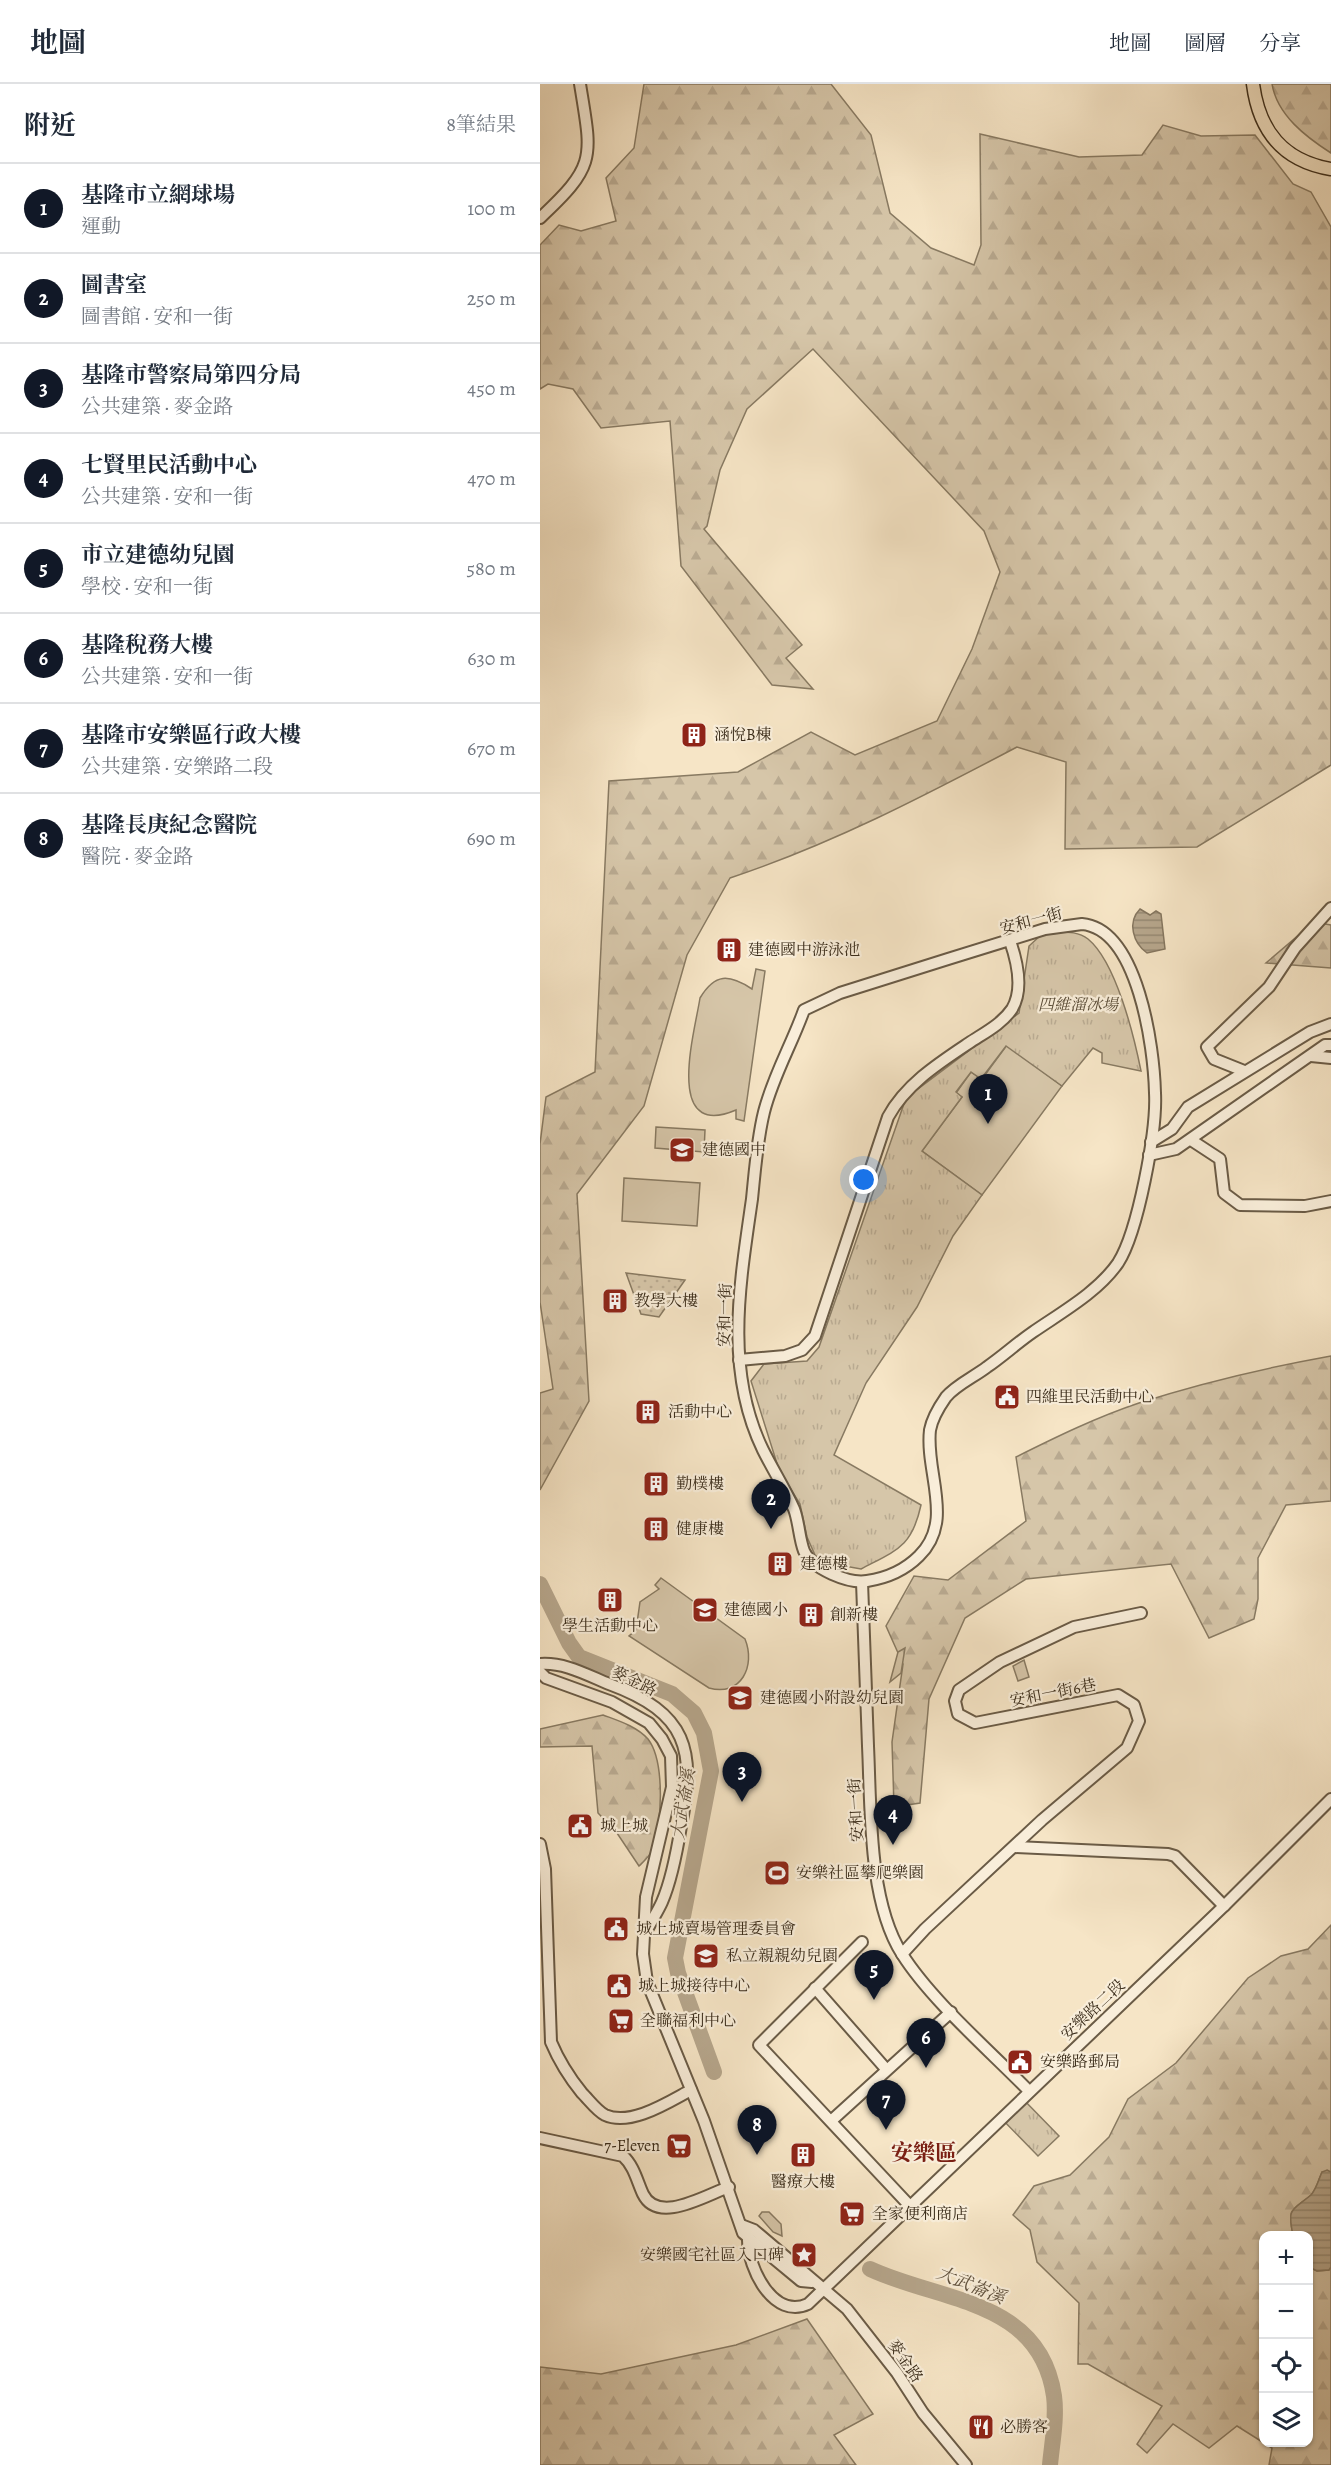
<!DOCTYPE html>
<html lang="zh-TW">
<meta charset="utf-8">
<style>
body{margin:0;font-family:Alegreya,"Noto Serif TC",serif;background:#f2f2f3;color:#1f2937}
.controls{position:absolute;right:18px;bottom:18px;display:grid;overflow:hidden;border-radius:12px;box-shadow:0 2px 4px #0004}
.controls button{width:54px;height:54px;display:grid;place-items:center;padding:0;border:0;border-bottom:2px solid #e0e1e3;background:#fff;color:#1f2937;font:30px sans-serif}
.you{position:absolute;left:324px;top:1096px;width:21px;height:21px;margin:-15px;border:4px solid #fff;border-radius:50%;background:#1a73e8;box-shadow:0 0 0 9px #1a73e833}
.badge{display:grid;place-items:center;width:39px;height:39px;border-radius:50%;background:#111827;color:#fff;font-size:20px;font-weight:700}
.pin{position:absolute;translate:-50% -50px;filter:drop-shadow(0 2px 3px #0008)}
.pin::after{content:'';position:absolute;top:32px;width:21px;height:18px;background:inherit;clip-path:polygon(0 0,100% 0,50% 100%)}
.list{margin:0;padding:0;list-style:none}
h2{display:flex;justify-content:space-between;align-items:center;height:78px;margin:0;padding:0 24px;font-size:26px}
h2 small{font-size:20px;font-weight:400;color:#747a83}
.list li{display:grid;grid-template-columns:39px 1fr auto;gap:18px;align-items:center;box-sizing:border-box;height:90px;padding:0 24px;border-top:2px solid #e0e1e3}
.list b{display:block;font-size:22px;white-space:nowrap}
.list p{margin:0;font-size:20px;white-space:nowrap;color:#747a83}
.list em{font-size:20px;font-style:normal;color:#747a83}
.icon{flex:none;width:33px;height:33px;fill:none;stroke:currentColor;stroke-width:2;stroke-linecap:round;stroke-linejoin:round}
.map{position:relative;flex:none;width:791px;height:2381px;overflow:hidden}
header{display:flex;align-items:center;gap:36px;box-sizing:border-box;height:84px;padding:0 30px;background:#fff;border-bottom:2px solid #e0e1e3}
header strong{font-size:28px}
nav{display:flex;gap:33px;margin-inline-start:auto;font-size:21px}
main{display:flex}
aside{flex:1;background:#fff}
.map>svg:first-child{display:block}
.grass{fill:#d6c6a9;stroke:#887a62;stroke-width:1.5}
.forest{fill:url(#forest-firs);stroke:#887a62;stroke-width:1.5}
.park{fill:url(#park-tufts);stroke:#887a62;stroke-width:1.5}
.garden{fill:url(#garden-dots);stroke:#887a62;stroke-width:1.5}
.water{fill:url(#water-rules);stroke:#85765f;stroke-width:1.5}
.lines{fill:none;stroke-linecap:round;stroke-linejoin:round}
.river{stroke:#b6a68c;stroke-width:16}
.minor-casing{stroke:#6a5b46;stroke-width:14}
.major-casing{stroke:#3b2d1b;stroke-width:15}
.minor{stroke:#f9eeda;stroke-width:10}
.major{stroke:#f6e5c6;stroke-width:12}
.labels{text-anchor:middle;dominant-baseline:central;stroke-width:4.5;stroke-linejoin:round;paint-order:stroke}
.poi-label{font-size:16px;fill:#3b2d1b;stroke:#f9eeda;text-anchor:start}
.street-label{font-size:16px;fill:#3b2d1b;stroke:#f9eeda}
.park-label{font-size:16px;font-style:italic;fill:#5a4c37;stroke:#f9eeda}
.water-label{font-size:18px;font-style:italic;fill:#60513d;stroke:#f9eeda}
.district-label{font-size:22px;font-weight:bold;fill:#7a1f14;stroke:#f9eeda}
</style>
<header>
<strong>地圖</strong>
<nav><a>地圖</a><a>圖層</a><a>分享</a></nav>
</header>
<main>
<aside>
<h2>附近<small>8筆結果</small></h2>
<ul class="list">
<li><span class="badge">1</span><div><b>基隆市立網球場</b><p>運動</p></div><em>100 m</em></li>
<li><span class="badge">2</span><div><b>圖書室</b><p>圖書館 · 安和一街</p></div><em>250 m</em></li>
<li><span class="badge">3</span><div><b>基隆市警察局第四分局</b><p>公共建築 · 麥金路</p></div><em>450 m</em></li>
<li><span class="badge">4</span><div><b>七賢里民活動中心</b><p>公共建築 · 安和一街</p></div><em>470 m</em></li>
<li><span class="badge">5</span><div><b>市立建德幼兒園</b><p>學校 · 安和一街</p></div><em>580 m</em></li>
<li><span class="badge">6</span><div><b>基隆稅務大樓</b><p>公共建築 · 安和一街</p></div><em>630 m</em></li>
<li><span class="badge">7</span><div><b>基隆市安樂區行政大樓</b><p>公共建築 · 安樂路二段</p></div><em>670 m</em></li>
<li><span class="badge">8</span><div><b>基隆長庚紀念醫院</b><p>醫院 · 麥金路</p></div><em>690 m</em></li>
</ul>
</aside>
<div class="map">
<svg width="791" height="2381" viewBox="0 0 791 2381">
<defs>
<pattern id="forest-firs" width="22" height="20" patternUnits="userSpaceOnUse" patternTransform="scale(1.5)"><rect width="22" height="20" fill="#d6c6a9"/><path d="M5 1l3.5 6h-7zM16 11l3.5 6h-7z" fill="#b9aa91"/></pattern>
<pattern id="park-tufts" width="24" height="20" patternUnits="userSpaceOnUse" patternTransform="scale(1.5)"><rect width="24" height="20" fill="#d6c6a9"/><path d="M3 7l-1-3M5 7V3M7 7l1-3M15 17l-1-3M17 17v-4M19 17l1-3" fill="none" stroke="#b9aa91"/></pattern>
<pattern id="garden-dots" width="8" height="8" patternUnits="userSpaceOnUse" patternTransform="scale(1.5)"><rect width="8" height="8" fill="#d6c6a9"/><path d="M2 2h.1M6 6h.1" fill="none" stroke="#b9aa91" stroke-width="1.8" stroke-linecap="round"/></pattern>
<pattern id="water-rules" width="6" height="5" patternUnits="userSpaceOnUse" patternTransform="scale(1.5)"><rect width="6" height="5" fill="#b6a68c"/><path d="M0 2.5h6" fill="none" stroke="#958872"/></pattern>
</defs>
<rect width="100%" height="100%" fill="#f6e5c6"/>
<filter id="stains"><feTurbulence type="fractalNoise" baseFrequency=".00333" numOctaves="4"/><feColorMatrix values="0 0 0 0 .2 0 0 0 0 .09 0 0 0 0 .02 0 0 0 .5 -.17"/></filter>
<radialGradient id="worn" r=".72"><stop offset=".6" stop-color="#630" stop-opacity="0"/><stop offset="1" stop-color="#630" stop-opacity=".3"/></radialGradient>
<g class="grass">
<path d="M216,885L225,887L204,1037L196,1035V1026C123,1057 155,947 160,914C175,889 189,890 212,905Z"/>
<path d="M467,961L522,1002L442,1111L382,1067L422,1013L416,1009L431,988L442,995Z"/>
<path d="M116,1043L165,1046L164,1068L115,1064Z"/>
<path d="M84,1094L160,1099L157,1142L82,1137Z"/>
<path d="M121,1494L205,1555C216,1582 201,1613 169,1604L89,1552L96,1546L100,1518L119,1505L115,1501Z"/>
<path d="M222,2128H229L241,2140L242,2152L233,2148L219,2132Z"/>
</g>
<g class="forest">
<path d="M104,0H291L331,51L350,129L391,164L434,181L441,161L440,50L539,73L602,71L623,41L661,52L715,51L753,100L771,108L791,143V681L657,763L525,765L526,678L477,663C382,713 292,760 190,794L147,871L104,1022L37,1110L49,1317L0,1406V1309L13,1305L0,1218V1060L6,1013L55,988L69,697L198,688L271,648L315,671L397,637L432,565L460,488L444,447L273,265L207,325L180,386L167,442L164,445L262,561L246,574L273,605L232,601L141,482L130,337L61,344L33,305L8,300L0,305V161L19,141L41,147L76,137L66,94L94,64Z"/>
<path d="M732,0H791V69C766,53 737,31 732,0Z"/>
<path d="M774,838L791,841V884L726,879Z"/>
<path d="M791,1272V1417L746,1421L718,1474V1515L714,1535L669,1554L631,1480L486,1495L425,1534L389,1615L380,1719L354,1723L352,1658L363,1580L346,1542L374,1492L408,1496L486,1437L476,1373C516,1353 557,1333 599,1319C658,1300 730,1283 791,1272Z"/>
<path d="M63,1631C79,1637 96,1642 108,1655C125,1677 123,1743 111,1768C109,1773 103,1778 99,1782L77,1749L58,1729L52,1662L0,1663V1645Z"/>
<path d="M791,1841V2088H782C779,2095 776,2106 771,2111C752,2127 747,2123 753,2151L724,2152V2358H768L769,2183L777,2187L789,2186L791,2183V2381H729L732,2364L697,2342L669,2364L633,2340L607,2369L597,2360L622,2322L548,2280H538L539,2219L497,2178L490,2146L473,2131L494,2102L530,2091L569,2053L588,2015L636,1979L708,1894L741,1872L768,1865Z"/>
<path d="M267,2235L333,2330L294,2351L316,2381H0V2283L61,2290L196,2261Z"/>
</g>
<g class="park">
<path d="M517,848C529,848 539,848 548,855C576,878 594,952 601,987L562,979V969L553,964L522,1002L466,962L441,995L431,988L416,1008L422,1013L382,1067L442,1111L413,1152L377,1223L326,1299L294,1371L381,1421C372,1463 357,1466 321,1485L299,1481L281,1476L275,1471L267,1453L260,1420L239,1386L211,1297L224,1280L267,1277L279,1263L366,1014L479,929L489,862L501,851Z"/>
<path d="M365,1564L361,1589L350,1598L358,1568Z"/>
<path d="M484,1576L489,1593L478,1597L473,1582Z"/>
<path d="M481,2013L519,2052L498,2072L460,2033Z"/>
</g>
<path class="garden" d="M86,1189L145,1196L119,1233L101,1230Z"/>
<g class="water">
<path d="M600,825L610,831L616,827L621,830L625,865L607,869C593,859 587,838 600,825Z"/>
<path d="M787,2086L791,2088V2183L789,2186L777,2187L769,2183L768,2152L753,2151C747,2123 752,2127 771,2111C776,2106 779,2095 782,2088Z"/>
</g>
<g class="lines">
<g class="river">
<path d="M0,1500L29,1559L39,1573L132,1610L154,1629L164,1649L171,1687L135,1874L138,1889L174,1988"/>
<path d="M330,2185C401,2218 500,2215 514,2312C517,2334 512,2359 510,2381"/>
</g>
<g class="minor-casing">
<g id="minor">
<path d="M0,134C57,81 52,74 40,0"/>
<path d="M542,840C598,845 614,963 615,1009C617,1046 598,1148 578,1179C558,1208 522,1228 493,1248C477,1259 463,1272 447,1283C434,1293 416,1301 406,1313C399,1323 392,1335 390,1346C385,1389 415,1437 379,1472C365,1486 347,1494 327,1497C309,1500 272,1485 264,1467C259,1454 259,1438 254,1425C245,1405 233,1386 223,1366C184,1286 200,1199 212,1115C215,1086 217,1056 224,1028C233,992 252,960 264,926L300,909L408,875L505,845Z"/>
<path d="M771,972L791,974"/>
<path d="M704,987L674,975L667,963L729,903L755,864L791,824"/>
<path d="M651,1056L680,1075L684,1109L700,1121L765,1122L791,1117"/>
<path d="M611,1058L632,1045L648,1023L770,948L791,940"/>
<path d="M609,1071L636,1065L785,961H791"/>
<path d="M199,1276L245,1272L262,1266L275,1252L348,1033C366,1000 399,979 429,959C444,949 462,940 472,925C484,905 477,877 470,857"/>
<path d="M322,1498C324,1553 326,1607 328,1662C331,1723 328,1817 362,1870C391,1916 450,1967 489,2007"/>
<path d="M0,1580C24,1578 47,1591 69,1600C148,1629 156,1666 141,1742C137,1767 132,1795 122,1818C118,1827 112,1836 107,1846"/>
<path d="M0,1588L6,1594L72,1618L109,1639L122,1655L131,1672L132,1703L106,1813L103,1870L107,1898L164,2037L203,2149L261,2197L272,2198"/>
<path d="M0,1760L5,1785L11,1958C19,1977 29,1993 42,2009C49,2016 57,2027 65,2031C91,2043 130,2017 151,2006"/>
<path d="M475,1763L628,1770L635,1772L684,1822"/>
<path d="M322,1858L219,1961L369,2121"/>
<path d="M362,1870L385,1845L502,1736L587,1664L599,1637L594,1621L578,1611L435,1639L418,1630L415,1617L419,1606L460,1578L534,1543L601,1529"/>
<path d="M275,1904L346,1985"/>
<path d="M291,2037L411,1928"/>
<path d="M0,2054L83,2072C94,2082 97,2097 103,2110C118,2141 166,2111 189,2103"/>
<path d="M201,2141L214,2146L307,2225L357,2289L383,2329L426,2381"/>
<path d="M208,2156C208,2185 234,2236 268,2220L684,1822L791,1715"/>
</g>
</g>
<g class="major-casing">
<path id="major" d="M713,0C719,47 743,77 791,85"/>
</g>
<use href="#minor" class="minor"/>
<use href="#major" class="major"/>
</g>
<defs>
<g id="building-square" transform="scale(1.35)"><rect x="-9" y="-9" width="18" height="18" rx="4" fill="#8f2418" stroke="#f9eeda"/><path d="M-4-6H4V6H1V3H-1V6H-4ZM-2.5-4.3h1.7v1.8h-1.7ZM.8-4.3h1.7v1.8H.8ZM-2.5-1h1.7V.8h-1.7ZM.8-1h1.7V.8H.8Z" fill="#fff"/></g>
<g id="school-square" transform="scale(1.35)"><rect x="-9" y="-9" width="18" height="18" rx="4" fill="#8f2418" stroke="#f9eeda"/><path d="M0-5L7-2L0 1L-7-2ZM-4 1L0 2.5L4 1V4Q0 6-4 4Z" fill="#fff"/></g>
<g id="civic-square" transform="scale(1.35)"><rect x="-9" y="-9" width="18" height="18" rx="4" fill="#8f2418" stroke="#f9eeda"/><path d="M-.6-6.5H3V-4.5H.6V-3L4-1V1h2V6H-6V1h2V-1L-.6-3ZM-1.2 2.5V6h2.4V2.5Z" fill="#fff"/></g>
<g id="stadium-square" transform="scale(1.35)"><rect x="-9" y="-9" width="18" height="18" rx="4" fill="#8f2418" stroke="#f9eeda"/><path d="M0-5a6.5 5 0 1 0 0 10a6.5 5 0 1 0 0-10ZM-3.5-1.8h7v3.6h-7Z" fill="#fff"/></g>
<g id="supermarket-square" transform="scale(1.35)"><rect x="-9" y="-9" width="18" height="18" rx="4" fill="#8f2418" stroke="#f9eeda"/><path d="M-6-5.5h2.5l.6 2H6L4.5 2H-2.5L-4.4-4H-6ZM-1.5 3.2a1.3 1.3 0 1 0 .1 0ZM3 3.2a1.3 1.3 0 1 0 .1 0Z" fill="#fff"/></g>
<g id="sight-square" transform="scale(1.35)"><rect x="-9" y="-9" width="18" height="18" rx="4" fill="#8f2418" stroke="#f9eeda"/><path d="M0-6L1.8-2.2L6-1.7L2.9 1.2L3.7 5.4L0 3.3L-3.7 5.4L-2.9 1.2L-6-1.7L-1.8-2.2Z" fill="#fff"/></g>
<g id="restaurant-square" transform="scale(1.35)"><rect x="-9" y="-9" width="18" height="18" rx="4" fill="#8f2418" stroke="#f9eeda"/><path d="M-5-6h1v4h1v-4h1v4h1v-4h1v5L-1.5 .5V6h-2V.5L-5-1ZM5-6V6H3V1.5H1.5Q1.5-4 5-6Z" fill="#fff"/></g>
</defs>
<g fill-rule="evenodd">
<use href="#building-square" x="154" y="651"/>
<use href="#building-square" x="189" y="866"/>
<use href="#school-square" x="142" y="1066"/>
<use href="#building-square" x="75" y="1217"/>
<use href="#civic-square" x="467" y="1313"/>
<use href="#building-square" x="108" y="1328"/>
<use href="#building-square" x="116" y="1400"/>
<use href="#building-square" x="116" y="1445"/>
<use href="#building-square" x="240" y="1480"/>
<use href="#building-square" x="70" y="1516"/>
<use href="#school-square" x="165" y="1526"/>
<use href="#building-square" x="271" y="1531"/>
<use href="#school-square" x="200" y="1614"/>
<use href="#civic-square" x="40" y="1742"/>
<use href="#stadium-square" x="237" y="1789"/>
<use href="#civic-square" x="76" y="1845"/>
<use href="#school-square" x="166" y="1872"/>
<use href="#civic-square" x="79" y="1902"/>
<use href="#supermarket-square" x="81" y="1937"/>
<use href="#civic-square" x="480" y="1978"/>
<use href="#supermarket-square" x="139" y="2062"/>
<use href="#building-square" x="263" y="2071"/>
<use href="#supermarket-square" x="312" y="2130"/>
<use href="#sight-square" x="264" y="2171"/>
<use href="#restaurant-square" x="441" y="2343"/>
</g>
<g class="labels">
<g class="poi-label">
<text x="174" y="651">涵悅B棟</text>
<text x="208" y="866">建德國中游泳池</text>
<text x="162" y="1066">建德國中</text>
<text x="94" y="1217">教學大樓</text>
<text x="486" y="1313">四維里民活動中心</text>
<text x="128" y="1328">活動中心</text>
<text x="136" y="1400">勤樸樓</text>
<text x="136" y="1445">健康樓</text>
<text x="260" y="1480">建德樓</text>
<text x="184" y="1526">建德國小</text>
<text x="290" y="1531">創新樓</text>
<text x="70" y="1542" text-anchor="middle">學生活動中心</text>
<text x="220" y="1614">建德國小附設幼兒園</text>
<text x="60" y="1742">城上城</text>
<text x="256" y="1789">安樂社區攀爬樂園</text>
<text x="96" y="1845">城上城賣場管理委員會</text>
<text x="186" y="1872">私立親親幼兒園</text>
<text x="98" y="1902">城上城接待中心</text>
<text x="100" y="1937">全聯福利中心</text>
<text x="500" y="1978">安樂路郵局</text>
<text x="120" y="2062" text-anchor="end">7-Eleven</text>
<text x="263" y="2098" text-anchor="middle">醫療大樓</text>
<text x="332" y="2130">全家便利商店</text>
<text x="244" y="2171" text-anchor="end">安樂國宅社區入口碑</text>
<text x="460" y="2343">必勝客</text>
</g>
<g class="street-label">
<text transform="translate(491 837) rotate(-15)">安和一街</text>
<text transform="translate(185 1231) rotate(-88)">安和一街</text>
<text transform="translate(94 1597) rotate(26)">麥金路</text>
<text transform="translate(513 1609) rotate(-11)">安和一街6巷</text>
<text transform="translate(316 1726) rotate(-93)">安和一街</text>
<text transform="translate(553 1926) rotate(-43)">安樂路二段</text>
<text transform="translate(365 2277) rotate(55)">麥金路</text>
</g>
<g class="park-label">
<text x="538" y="921">四維溜冰場</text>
</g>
<g class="water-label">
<text transform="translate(143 1720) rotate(-81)">大武崙溪</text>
<text transform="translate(431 2201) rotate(22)">大武崙溪</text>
</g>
<g class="district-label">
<text x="384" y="2069">安樂區</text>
</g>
</g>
<rect width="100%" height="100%" filter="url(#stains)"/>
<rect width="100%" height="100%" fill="url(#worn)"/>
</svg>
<div class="controls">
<button>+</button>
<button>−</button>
<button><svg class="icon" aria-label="locate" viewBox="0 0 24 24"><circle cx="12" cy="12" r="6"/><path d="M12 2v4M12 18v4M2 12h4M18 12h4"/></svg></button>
<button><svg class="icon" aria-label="layers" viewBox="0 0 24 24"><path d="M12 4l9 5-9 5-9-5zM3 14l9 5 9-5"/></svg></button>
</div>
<div class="you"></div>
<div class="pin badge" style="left:448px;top:1040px">1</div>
<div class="pin badge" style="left:231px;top:1445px">2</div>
<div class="pin badge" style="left:202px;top:1718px">3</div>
<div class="pin badge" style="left:353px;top:1761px">4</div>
<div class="pin badge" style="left:334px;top:1916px">5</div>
<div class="pin badge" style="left:386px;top:1984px">6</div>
<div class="pin badge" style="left:346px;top:2046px">7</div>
<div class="pin badge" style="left:217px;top:2071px">8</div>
</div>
</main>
